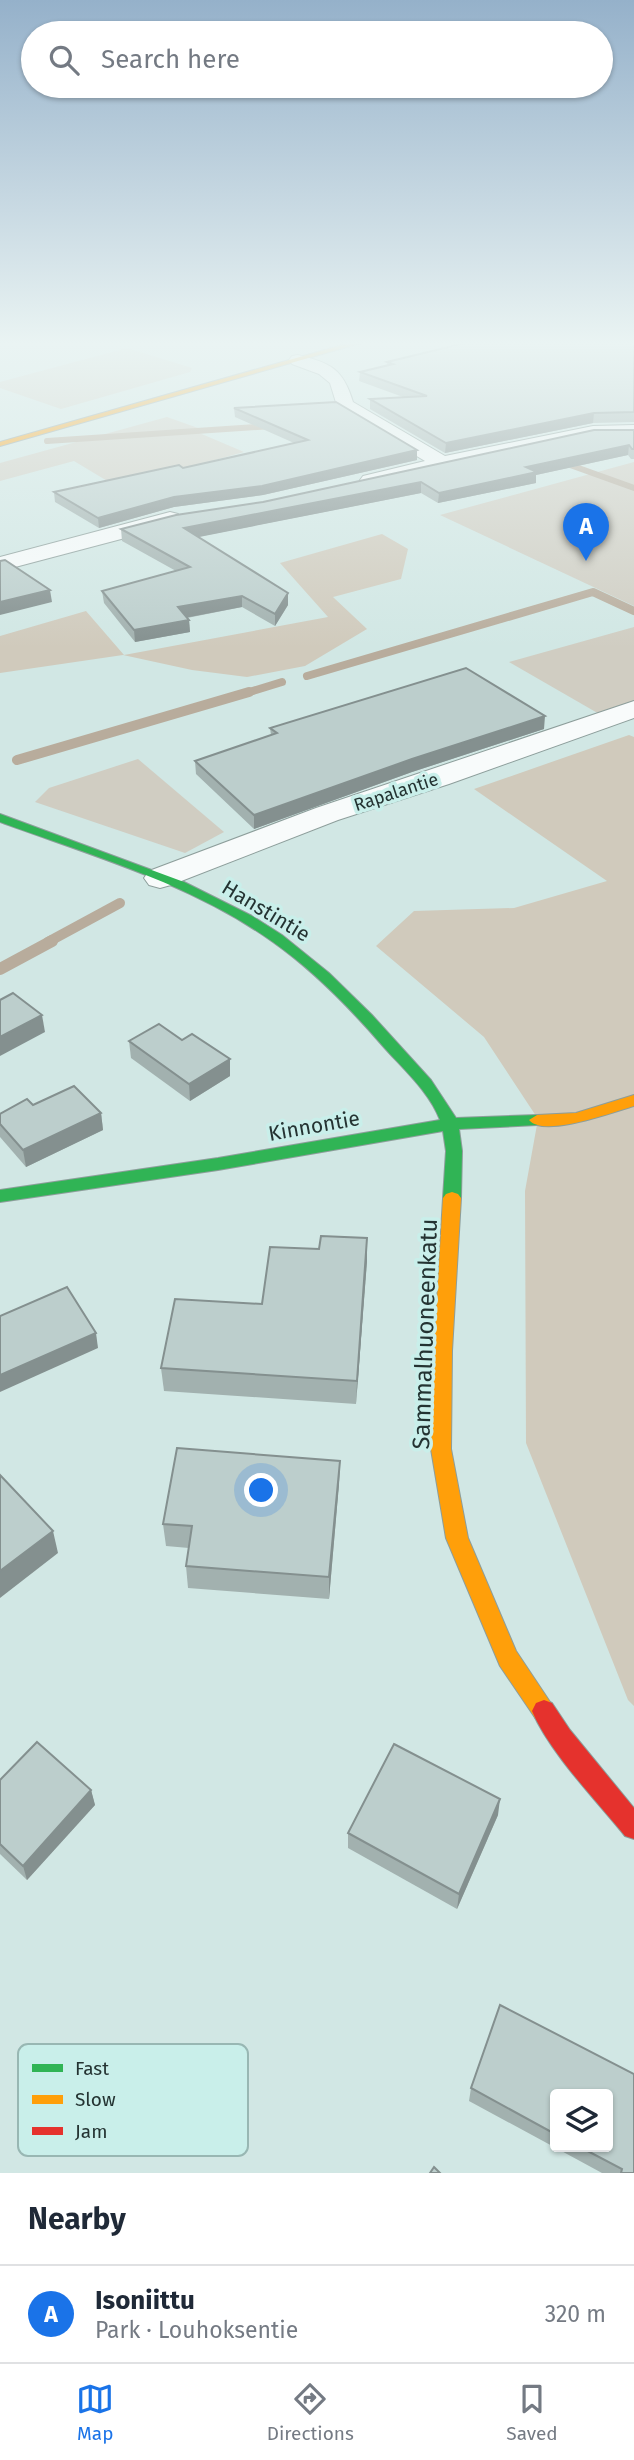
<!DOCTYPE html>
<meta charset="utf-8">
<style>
body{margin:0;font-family:"Fira Sans",sans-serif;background:#f6f6f7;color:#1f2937}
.controls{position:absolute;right:21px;bottom:21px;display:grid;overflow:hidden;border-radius:7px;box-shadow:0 2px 5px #0004}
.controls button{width:63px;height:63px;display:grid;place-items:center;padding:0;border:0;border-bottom:2px solid #e0e1e3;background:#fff;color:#1f2937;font:35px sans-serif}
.you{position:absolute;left:262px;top:1491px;width:24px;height:24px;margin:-18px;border:5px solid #fff;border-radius:50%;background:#1a73e8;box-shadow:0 0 0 10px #1a73e833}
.badge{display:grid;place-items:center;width:46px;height:46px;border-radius:50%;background:#1a73e8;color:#fff;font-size:23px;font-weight:700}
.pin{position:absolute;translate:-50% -58px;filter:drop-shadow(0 2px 4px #0008)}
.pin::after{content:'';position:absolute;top:37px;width:24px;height:21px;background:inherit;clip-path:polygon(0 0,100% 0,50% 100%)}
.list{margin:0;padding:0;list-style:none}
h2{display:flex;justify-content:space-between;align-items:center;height:91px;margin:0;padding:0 28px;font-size:30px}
h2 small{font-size:23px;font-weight:400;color:#747a83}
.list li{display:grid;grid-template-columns:46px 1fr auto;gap:21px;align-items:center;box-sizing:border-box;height:98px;padding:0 28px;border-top:2px solid #e0e1e3}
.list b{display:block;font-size:26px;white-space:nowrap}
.list p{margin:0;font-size:23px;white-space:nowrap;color:#747a83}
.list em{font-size:23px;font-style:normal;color:#747a83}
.icon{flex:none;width:38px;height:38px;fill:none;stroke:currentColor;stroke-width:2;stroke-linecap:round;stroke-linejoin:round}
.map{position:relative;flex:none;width:634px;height:2173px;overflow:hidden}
.search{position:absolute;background:#fff;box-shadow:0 2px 5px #0004;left:21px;right:21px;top:21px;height:77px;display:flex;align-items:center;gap:18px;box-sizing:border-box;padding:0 24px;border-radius:38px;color:#747a83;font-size:26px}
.sheet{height:189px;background:#fff}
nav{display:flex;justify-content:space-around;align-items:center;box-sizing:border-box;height:98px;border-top:2px solid #e0e1e3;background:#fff;font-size:19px;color:#747a83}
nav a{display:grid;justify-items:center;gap:4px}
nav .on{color:#1a73e8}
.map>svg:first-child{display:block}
.green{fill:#d0cdc2}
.forest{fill:#d0cabc}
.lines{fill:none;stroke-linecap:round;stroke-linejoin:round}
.stream-far3{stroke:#b8ac9c;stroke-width:6}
.stream-far2{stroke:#b8ac9c;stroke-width:8}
.stream-far1{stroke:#b8ac9c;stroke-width:10}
.stream{stroke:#b8ac9c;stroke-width:12}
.street-casing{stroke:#8d9e9b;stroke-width:2}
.fast-casing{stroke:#8d9e9b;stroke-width:2}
.slow-casing{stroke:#8d9e9b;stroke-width:2}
.jam-casing{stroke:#8d9e9b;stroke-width:2}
.street{fill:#f8fbfb;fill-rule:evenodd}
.fast{fill:#30b455;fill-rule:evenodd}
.slow{fill:#ff9f0a;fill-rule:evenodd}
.jam{fill:#e5322d;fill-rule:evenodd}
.wall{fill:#a2b1af;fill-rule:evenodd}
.shaded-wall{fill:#84908f}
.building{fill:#bccecc;stroke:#84908f;stroke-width:2}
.labels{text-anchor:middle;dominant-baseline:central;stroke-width:7;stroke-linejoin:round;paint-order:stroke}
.far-street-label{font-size:18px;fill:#243332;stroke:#c9efea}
.street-label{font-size:21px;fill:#243332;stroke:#c9efea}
.near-street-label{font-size:24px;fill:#243332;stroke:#c9efea}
.key{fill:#c9efea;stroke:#98b7b3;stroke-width:2}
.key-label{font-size:19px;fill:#243332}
</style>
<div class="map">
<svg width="634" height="2173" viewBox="0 0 634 2173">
<rect width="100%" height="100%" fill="#d1e7e4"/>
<g class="green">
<path d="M127,348L192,368L190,372L61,409L0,388V382Z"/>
<path d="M167,417L198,428L197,432L244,452L197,465L109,482L74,461L0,481V463Z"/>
<path d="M634,462V606L440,515Z"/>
<path d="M634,627V703L601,715L509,662Z"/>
<path d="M138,759L224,832L185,853L35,802L49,788Z"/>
</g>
<g class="forest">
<path d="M382,534L408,549L401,579L333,597L367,629L305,666L247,677L192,670L123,655L0,673V636L86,611L124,655L328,617L280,563Z"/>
<path d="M629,735L634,737V1706L628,1700L526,1443L525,1191L538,1119L484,1037L376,946L414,911L514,908L607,881L474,789Z"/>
</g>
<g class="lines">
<g class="stream-far3">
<path d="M47,441L272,426"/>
<path d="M559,461L634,488"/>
</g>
<g class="stream-far2">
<path d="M307,676L593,592L634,611"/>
<path d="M243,694L282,682"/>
</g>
<g class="stream-far1">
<path d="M17,760L249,692"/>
<path d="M48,942L120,903"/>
</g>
<path class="stream" d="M0,969L52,941"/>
<g class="street-casing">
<g id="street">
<path d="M298,355C331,363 343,369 353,402L445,456L593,426L634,425V437L593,438L370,486L363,484L360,480L363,476L425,461L338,409L330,383L319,374L292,364L289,360L292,356Z"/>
<path d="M170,512L178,514L181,519L178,524L0,571V557Z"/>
<path d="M634,701V718L449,784L338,820L171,885L160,888L149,885L144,878L149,871L316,808Z"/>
</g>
</g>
<g class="fast-casing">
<path id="fast" d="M0,814L184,882L252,916L282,935L329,973L372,1015L431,1080L456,1118L537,1115L545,1120L537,1125L459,1129L462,1151L461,1198L458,1202H446L443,1198L446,1151L443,1131L218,1170L0,1202V1190L218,1158L440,1120C429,1091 402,1068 382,1045C349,1007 314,971 273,942C192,884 93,856 0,822Z"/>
</g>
<g class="slow-casing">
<g id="slow">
<path d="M349,343H361L0,446V442Z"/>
<path d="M634,1095V1106C613,1112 544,1138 529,1120L537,1115L576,1113Z"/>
<path d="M452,1192L458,1194L461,1198L452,1351L451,1449L468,1538L516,1651L556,1711L552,1719L544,1722L536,1719L500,1666L446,1538L431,1449L434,1351L443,1198L446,1194Z"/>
</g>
</g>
<g class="jam-casing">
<path id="jam" d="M544,1700L552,1703L570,1730L634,1808V1839L625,1836C596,1800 550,1753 532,1711L536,1703Z"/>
</g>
<use href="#street" class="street"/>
<use href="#fast" class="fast"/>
<use href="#slow" class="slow"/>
<use href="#jam" class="jam"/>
</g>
<g class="wall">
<path d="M634,343V422L593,423L445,453L370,409V399L403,397L359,381L360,372L387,365V362Z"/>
<path d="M234,408L417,460L263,495L174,507L99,528L55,502L54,492L183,468L294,443L235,417Z"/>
<path d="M634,430V459H631L628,455L536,475V483L438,503L421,493L197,537L288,605L275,626L242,607L187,618L189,620L190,632L135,642L104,603L102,591L176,571L122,541L121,529Z"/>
<path d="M270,728L544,729L412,772L254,829L196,774L195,761L271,735Z"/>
<path d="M129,1041L230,1076L190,1101L131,1058Z"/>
<path d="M33,1105L101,1113L103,1130L26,1167L0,1137V1114Z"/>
<path d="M367,1261L356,1404L164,1391L161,1368L262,1304Z"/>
<path d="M340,1461L339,1484L329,1599L188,1588L186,1566L189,1548L166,1546L163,1524Z"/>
<path d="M0,1780L91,1790L95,1805L27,1880L0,1854Z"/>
<path d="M498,1815L457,1909L348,1848V1833Z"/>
<path d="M500,2005L634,2074V2173H602L469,2101L471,2088ZM555,2094H608V2147H555Z"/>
</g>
<g class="shaded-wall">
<path d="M594,413L593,423L445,453L446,443Z"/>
<path d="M629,445L628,455L536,475V483L438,503L439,493L526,467Z"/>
<path d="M417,450V460L263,495L174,507L99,528L98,518L174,497Z"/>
<path d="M421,482V493L184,540V528Z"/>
<path d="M50,590L52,602L0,615V602Z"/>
<path d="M288,593V605L275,626V614Z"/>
<path d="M242,596V607L179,619L178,607Z"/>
<path d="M189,620L190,632L135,642L134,630Z"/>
<path d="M545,716L544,729L412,772L254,829V815L412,759Z"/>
<path d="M42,1015L45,1032L0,1056V1037Z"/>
<path d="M230,1059V1076L190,1101L189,1084Z"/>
<path d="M101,1113L103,1130L26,1167L23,1150Z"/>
<path d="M367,1238V1261L356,1404L357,1381Z"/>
<path d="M96,1333L98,1348L0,1392V1375Z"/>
<path d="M340,1461L339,1484L329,1599V1577Z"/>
<path d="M53,1531L58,1553L0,1598V1571Z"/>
<path d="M91,1790L95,1805L27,1880L23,1866Z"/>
<path d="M500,1799L498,1815L457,1909L459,1894Z"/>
</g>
<g class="building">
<path d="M465,343H634V412L594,413L446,443L370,399L427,396L360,372L393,364L387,362Z"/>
<path d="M336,402L417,450L262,486L174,497L98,518L54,492L179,465L183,468L308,440L234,408Z"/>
<path d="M594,430H634V449H632L629,445L526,467L537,472L439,493L421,482L184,528L288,593L275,614L242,596L178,607L189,620L134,630L102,591L190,567L121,529L176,515L263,502Z"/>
<path d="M5,560L50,590L0,602V561Z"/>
<path d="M466,668L545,716L412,759L254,815L195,761L277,733L270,728Z"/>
<path d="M13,993L42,1015L0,1037V1000Z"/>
<path d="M159,1024L182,1040L192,1034L230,1059L189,1084L129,1041Z"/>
<path d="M74,1086L101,1113L23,1150L0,1124V1114L27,1099L33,1105Z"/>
<path d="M321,1236L367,1238L357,1381L161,1368L175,1299L262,1304L270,1247L319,1249Z"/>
<path d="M67,1287L96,1333L0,1375V1316Z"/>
<path d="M177,1448L340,1461L329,1577L186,1566L192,1526L163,1524Z"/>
<path d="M0,1475L53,1531L0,1571Z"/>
<path d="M37,1742L91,1790L23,1866L0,1844V1780Z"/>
<path d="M394,1744L500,1799L459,1894L348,1833Z"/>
<path d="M500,2005L634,2074V2173H621L622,2169L580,2147H608V2094H555V2134L471,2088Z"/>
<path d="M434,2167L440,2173H430Z"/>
</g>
<linearGradient id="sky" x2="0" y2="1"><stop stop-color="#95b1ca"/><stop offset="0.53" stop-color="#eaf4f3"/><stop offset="1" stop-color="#eaf4f3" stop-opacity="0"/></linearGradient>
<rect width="634" height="648" fill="url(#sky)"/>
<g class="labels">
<g class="far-street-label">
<text transform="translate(396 792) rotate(-18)">Rapalantie</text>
</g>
<g class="street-label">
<text transform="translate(266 911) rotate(31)">Hanstintie</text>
<text transform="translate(314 1126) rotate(-10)">Kinnontie</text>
</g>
<g class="near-street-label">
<text transform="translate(425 1334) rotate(-88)">Sammalhuoneenkatu</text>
</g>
</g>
<rect x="18" y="2044" width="230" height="112" rx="10" class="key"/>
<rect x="32" y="2064" width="31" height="8" fill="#30b455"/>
<rect x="32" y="2095" width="31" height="9" fill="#ff9f0a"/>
<rect x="32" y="2127" width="31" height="8" fill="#e5322d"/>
<g class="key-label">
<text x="75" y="2075">Fast</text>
<text x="75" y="2106">Slow</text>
<text x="75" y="2138">Jam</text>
</g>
</svg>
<div class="controls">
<button><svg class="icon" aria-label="layers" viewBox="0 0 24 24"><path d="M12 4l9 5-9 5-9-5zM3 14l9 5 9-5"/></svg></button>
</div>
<div class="you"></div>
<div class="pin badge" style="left:586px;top:561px">A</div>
<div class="search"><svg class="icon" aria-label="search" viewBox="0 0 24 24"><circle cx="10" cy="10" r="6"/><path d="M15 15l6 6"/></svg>Search here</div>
</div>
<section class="sheet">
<h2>Nearby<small></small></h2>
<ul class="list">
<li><span class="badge">A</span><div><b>Isoniittu</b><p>Park · Louhoksentie</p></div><em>320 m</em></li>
</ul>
</section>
<nav>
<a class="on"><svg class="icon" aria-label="map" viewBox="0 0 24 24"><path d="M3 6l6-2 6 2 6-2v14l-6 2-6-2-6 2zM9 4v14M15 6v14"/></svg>Map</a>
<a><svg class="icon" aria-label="directions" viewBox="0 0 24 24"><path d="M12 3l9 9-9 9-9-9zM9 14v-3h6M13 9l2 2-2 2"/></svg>Directions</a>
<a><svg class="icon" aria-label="saved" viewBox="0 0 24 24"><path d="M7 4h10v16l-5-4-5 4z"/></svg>Saved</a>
</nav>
